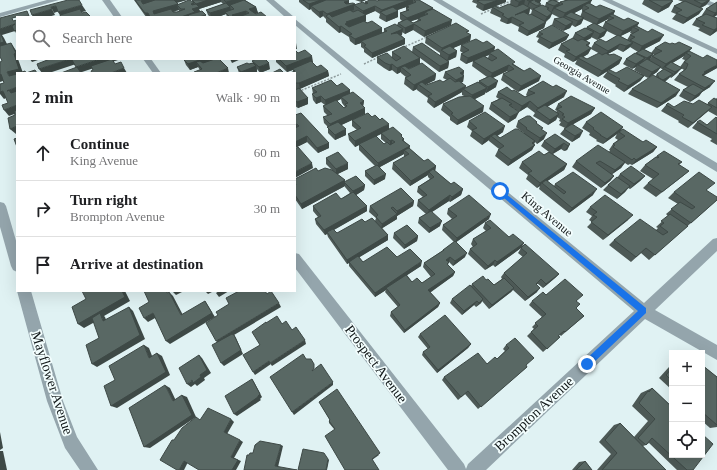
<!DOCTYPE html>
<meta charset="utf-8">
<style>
body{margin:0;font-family:Georgia,serif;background:#f6f6f6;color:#202124}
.controls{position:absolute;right:12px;bottom:12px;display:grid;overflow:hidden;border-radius:0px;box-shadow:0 4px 16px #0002}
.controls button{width:36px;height:36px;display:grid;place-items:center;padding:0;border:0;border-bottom:1px solid #e0e0e0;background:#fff;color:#202124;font:20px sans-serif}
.stop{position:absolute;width:12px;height:12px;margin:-9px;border:3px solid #1a73e8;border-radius:50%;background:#fff}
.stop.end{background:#1a73e8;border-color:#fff;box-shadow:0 1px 4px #0008}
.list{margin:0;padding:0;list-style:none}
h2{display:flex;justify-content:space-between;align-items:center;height:52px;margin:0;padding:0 16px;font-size:17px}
h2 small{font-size:13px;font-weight:400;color:#757577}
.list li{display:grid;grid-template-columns:26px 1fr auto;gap:12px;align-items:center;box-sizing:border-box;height:56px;padding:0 16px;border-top:1px solid #e0e0e0}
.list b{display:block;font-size:15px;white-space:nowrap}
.list p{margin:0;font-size:13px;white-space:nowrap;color:#757577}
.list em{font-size:13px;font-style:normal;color:#757577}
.icon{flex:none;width:22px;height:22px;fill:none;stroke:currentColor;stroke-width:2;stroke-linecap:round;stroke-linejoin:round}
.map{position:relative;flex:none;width:717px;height:470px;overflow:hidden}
.search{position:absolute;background:#fff;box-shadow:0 4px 16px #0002;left:16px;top:16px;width:280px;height:44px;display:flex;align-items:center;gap:10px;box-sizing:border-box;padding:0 14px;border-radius:0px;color:#757577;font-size:15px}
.panel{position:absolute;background:#fff;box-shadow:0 4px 16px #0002;left:16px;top:72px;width:280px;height:220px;border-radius:0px}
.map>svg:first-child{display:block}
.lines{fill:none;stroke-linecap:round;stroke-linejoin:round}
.path{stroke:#8f9c9d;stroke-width:1.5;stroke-dasharray:2 1.5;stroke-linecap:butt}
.minor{fill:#94a5ac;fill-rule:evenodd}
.wall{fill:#4d5956;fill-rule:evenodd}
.shaded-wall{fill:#3e4946}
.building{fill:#596864;stroke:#3e4946}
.route{fill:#1a73e8}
.labels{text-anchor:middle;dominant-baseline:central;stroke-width:3.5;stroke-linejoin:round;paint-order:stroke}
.far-street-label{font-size:10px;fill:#121819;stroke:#f3fefe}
.street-label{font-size:12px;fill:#121819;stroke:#f3fefe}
.near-street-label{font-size:14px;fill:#121819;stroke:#f3fefe}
</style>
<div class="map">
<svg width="717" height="470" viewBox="0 0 717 470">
<rect width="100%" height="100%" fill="#e0f2f3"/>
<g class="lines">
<g class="path">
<path d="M481,14L513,0"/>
<path d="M402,48L429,36"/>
<path d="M364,64L379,57"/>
<path d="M295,93L341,74"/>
</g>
<g class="minor">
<path d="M47,0H59L0,17V13Z"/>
<path d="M102,0H110L122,17H114Z"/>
<path d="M266,0H274L294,17H285Z"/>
<path d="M433,0H442L717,163V172Z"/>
<path d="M602,0H612L717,49V54Z"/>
<path d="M697,0H707L717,4V9Z"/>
<path d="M295,19L644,303L713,239L717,238V251L655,310L717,345V360L645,319L486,470H448L295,268V253L299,254L464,464L466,469L468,464L634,311L295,25Z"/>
<path d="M143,59H151L161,73H153Z"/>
<path d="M0,202L4,203L6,206L17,244V272L13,270L11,266L0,227Z"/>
<path d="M17,291H31L63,401L77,437L98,470H80L65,448L47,401Z"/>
</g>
</g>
<g class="wall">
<path d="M134,0H187L177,3L178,4L192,2V0H245L256,7L258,13L255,14L267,17H227L226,14L218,17H210L208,15L206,10L223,4L221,2L199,9L200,11L206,17H146ZM179,10V11L177,12L173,11Z"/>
<path d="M299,0H348L349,1V3L355,5L365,3V2L377,1L380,0H419L433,8V9L451,25L424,37L413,30L405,34L402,32V35H401L405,39V44L372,58L364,52V49L361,47V43L355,45L350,41L349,37L341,32L339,33L326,22V19L323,16L320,18L312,11L311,9L309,10L299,2ZM406,7V11L400,13V19L402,21L398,23L397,25L384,29V32L382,33L365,21H366V15L375,11L380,14L379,18L386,22L398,17V11L397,10ZM418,19L417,21L413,23L411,21Z"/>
<path d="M355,0H366L361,2Z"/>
<path d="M473,0H506V2L496,6L499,8L510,4L511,0H541L539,3L540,5L545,6L546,3L550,1L547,0H560L556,1L560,3V2L564,1L565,0H591L590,4L596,7L615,11L613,15L624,20L639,23L637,26L660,41L644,49L651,53L655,48L670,44L689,51L717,68L704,75L710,87L702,92L699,96L690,102L679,96L683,90L688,87L674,80L679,74L683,71L684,70L681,68L677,73L671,78L670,77L665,82L676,96L657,108L628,94L632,89L655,77L657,74L662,70L663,69H662L660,68L657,72L648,78L644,76L640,81L624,92L615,86L616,85L603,77L607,72L616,73L641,74L634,70L636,67L632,69L623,64L626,59L638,52L630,47L623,52L617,49L608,54L622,58L619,64L598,77L575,64L577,60L573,62L564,57L565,54L558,50L561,44L572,39L575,33L586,28L587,27L594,24L583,19L581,24L575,27L572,25L570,28L563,31L552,25L554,19L560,18L552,14L550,18L546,22L544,28L527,36L518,31L519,27L511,23L507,24L500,21L501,18L490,13L492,8L483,11L476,7L477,4L472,2ZM530,9L532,10L531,14L529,15L527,14H529ZM582,9V12L580,17L574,13ZM608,19L607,21L605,22L602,28L597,25ZM607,31L617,36L606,42L594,43L591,48L588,47L590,43L586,41L591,38V37L597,40L604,36ZM631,31L630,33L632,34L630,35L627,40L620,36ZM591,49L602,55L587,59L583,57L588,54ZM653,54L654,55L652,56L649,61L648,60ZM684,56L682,59L685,60L680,67L672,63Z"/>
<path d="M644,0H670L669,7L658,13L642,4Z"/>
<path d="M678,0H710L706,5L701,8L699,14L683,24L672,19L676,14L671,12L674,6L683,2Z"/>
<path d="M717,2V15L714,17L717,18V31L710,36L698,30L700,28L692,25L696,19L703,15H702L706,9Z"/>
<path d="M539,32L569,35L566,40L549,49L537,42L539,38L536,37Z"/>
<path d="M468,33L471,35L470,41L453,48L457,51L456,57L448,61L449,62L448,68L439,72L420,58V64L409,69L436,74L435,80L425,85H426L443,82L447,80L443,78L445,72L464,71L463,82H461L465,88L479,82V81L487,77L472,66L473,61L466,64L460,60L461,54L463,53L460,51L461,45L483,43L495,47L494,51L539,81L518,92L501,80L503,74L508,72L507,71L493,78L496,87L486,93L485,92V94L475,99L483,112L457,125L450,120V117L441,110L443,104L464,96L462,95V92L434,108L427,102L428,98L417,90V89L413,91L404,84L405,78L406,77L401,73V72L397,74L392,70L389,71L384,68L377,63V57H392V52H412L413,47L440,55V53L425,43L426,37ZM489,55L488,58L485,56Z"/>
<path d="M298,53L313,62H312L317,67L328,71L329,76L299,89L308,98V104L298,108L295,106V90L296,89L295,88V73L293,72V70L287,72L276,62V59H295Z"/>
<path d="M184,60H214L228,68L200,70L198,67L190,70L186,65Z"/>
<path d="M252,61L270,69L260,73L257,69V72L255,73H239L237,67L253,63Z"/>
<path d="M337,86L350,90V93L364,101L363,106L365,114L341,125L346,135L335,140L328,133V127L324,123L323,117L328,116L324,112L323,106L325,105L321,102L316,104L313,100L312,94H313L312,88ZM341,99L342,103L345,107L344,108L337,101Z"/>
<path d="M528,90L564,97L547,107L556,112L557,111L555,110L558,104L595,108L591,114L573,124L580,137L572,142L560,134L565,128L559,125L561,122L559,121L560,119L557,117L556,120L548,125L533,116L535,113L527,107L519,112L512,107L516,118L508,123L489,109L491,103L499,99L496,97L498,92L512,91L525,97L527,96L526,95Z"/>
<path d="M717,98V116L708,111L688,128L678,122L679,121L661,111L666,105L674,107L693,104H707Z"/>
<path d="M295,115L329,143V148L318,153L307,142L295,148Z"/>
<path d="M372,117L389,129L402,135V137L404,139V141L410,146L409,148L424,161L436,166L435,171L451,184L463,189L461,195L450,202L449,201L432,212L440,226L429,233L418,223L419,218L426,214L417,206L418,200L423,197L417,192L418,187L430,179L428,177V175L410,186L392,169L393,163L405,157L404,156V154L380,167L385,179L374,185L365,176V171L375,166L359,150V145L355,147L349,140L348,134L357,130L352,126V120ZM381,134V139L386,143L384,144L376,136Z"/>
<path d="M717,118V145L710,141L712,139L692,128L697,122L707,125Z"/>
<path d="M469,121L503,132L497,136L500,138L524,133L516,127L518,121L537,122V124L542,130L544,139L537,144L535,142L532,150L508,166L495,156L498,150L499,149L489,141V140L482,145L470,136L472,131L467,127Z"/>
<path d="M586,122L623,127L621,131L643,142L657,147L653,152L632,165L630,164L628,165L625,163L621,168L612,174L614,176L610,181L601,188L572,167L576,161L609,152L610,150H609L613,144L618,140L615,138L617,134L603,144L596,141L597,140L589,135L590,133L582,128Z"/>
<path d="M544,141L570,144L567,150L564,151L561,149L553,154L567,164L564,170L547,181L554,186L555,184L593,195L569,213L539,189L540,186L537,188L526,179L528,175L519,168L522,162L544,155L549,152L541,146Z"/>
<path d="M657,156L682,162L679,165L689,171L683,176L656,197L643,188L648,183L653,179L640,171L645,165Z"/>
<path d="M326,158L348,169L337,174L345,180V182L365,185L364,190L356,195L367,206V211L334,230L337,233L365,222L375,221L376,218L369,212L370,206L414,201L413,206L397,216V219L382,228L388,235V240L359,257L363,262L397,257L421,266L407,275L412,282L422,283L431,277L423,267L424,263L442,251L443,250L454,242L442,230L443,225L452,219L447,214L448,209L489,219L456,242L465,257L453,266L449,262H448H449L448,265L455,272L453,276L430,292L440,303L438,307L404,333L390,316L391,312L398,307L385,292L386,290L375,297L349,266V263L347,264L328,237L327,234L325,235L316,224L315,219L318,217L313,211V206L341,199L350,193L345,187V186L302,209L295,199V179L318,171L332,170L326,164Z"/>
<path d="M620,174L645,176L640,181L630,189L628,188L625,192L617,199L603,190L608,185L617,178Z"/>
<path d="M706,191L717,200L649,260L641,253L631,262L609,245L614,240L656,230L658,228L656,227L668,216L666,214L678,204L668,198L674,192Z"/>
<path d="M590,207L628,220L603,240L587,227L592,222L589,220L592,216L586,212Z"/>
<path d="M485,223L509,237L524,243L521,248L495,267L493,265L485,270L468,254L470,249L473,247L471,244L473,239L486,231L483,228Z"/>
<path d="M394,233L418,236L417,241L404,249L393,238Z"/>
<path d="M521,248L559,274L555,278L543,288L538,284H537V292L525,301L513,290L511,292L489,309L482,301L481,303L476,307L474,305L462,315L450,303L452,299L471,286L472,284L486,280L494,285L502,279L501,277L504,273L523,257L518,253Z"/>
<path d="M546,295L576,301V308L584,316L561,336L559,334L558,336L560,337L543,352L527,336L534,329L532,327L542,317L529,305L532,301Z"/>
<path d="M420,334L471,344L468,348L437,373L422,355L423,352L428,349L418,337Z"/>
<path d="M506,345L527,367L478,409L465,394L458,400L442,380L444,377L487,364L497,359L505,351L503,349Z"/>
<path d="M672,365V390L659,378L669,367Z"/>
<path d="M702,365L717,377V427L710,428L702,421Z"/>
<path d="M652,388L670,405L672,402V455L693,470H677L649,443L646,445L643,446L666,470H597L611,454L599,442L614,425L620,423L634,437L648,421L632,406L641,393Z"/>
<path d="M319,402L379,455L372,460L334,429L329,423V421L330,420Z"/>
<path d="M585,461L592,470H572L579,462Z"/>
</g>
<g class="shaded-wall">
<path d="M145,0H160L144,7L141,1Z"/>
<path d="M173,0H187L174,3Z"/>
<path d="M205,0H221V2L199,9L200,12L188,15L189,17H181L191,4L194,3L195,8L196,4Z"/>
<path d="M234,0H245L246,2L230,5L231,12H225L226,14L218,17H211L210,13L228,8L226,2Z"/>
<path d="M321,0H330L311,6V9L309,10V4Z"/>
<path d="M361,0H366L361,2Z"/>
<path d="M409,0H413V4L406,6V7L384,15L382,13V10Z"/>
<path d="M498,0H506V2L483,11L484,5Z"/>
<path d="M524,0H525L524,5L517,8L519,2Z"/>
<path d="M533,0L530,2L528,6L527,7L529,1Z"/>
<path d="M536,0H541L540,3L536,5L535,1Z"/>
<path d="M592,0L589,6L584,5L582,9L567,17L565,16L564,18L562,19L565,13Z"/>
<path d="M710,0L706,5L698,9L702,4Z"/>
<path d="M349,1V6L355,4L354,5V10L329,19L327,17V14L344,2Z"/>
<path d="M673,1L669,7L658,13L662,7Z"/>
<path d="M560,3L558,9L554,8L553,11L551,12L554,6Z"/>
<path d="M178,4L179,7L177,5L179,10L155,17L153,11Z"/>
<path d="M82,5L86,11L64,17H61L58,12Z"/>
<path d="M56,6L59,11L54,13L51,7Z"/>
<path d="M375,6V11L363,16V11Z"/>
<path d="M256,7L258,13L250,15L249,9Z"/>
<path d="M433,8L432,14L425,12V16L418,18V19L406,23L407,18Z"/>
<path d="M530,8L529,14L517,19L515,15Z"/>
<path d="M52,9L55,15L48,17H33L32,15Z"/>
<path d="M703,9L699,14L683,24L687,18Z"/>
<path d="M246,11L247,16L245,17H232V15Z"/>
<path d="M323,11V16L320,18L319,12Z"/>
<path d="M398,11V17L386,22V16Z"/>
<path d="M615,11L612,17L609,16L608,19L596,25L599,19Z"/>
<path d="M717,12V15L711,19L715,13Z"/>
<path d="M145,13H148L150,17H147Z"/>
<path d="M552,13L550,18L544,22L547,17Z"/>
<path d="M206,15V17H199Z"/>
<path d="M366,15V21L348,27L345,24L346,22Z"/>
<path d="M512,17L511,23L507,24L508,19Z"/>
<path d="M584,18L581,24L575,27L578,21Z"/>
<path d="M452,20L451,25L424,37L425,31Z"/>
<path d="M546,22L544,28L527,36L529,31Z"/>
<path d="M573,22L570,28L563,31L566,26Z"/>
<path d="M639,23L636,28L633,27L631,31L619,37L623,31Z"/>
<path d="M15,24L17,28V35L15,31L2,35L4,38L9,48L0,50V29Z"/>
<path d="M414,24L413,30L405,34V28Z"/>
<path d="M341,26V32L339,33V27Z"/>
<path d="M382,28V33L361,41V43L355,45V39Z"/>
<path d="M717,28V31L710,36L714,30Z"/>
<path d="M403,29L402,35L391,40V34Z"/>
<path d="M607,30L604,36L597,40L600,34Z"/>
<path d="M594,32L591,38L581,43L584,38Z"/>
<path d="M471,35L470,41L444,52L442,50V48Z"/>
<path d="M569,35L566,40L549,49L552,43Z"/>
<path d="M664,35L660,41L639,52L642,46Z"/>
<path d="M405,39V44L372,58V53Z"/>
<path d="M11,43L17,52V59H19H18L23,73H17V76H9L7,72L14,54Z"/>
<path d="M295,43H296L297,49H295Z"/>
<path d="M633,43L629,48L623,52L626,46Z"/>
<path d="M620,44L617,49L604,56L608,51Z"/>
<path d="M495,47L493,53H489V55L466,64L468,58Z"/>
<path d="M591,48L588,54L580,59L578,58L577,60L573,62L576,57Z"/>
<path d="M692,48L687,54L686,53L684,56L666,67H665L662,69L666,64Z"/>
<path d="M457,51L456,57L447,61L449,55Z"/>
<path d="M653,54L650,60L643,64L647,58Z"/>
<path d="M312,56L313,62L287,72L286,66Z"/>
<path d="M420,58V64L405,70L401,67V72L397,74V68Z"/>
<path d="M622,58L619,64L598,77L602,71Z"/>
<path d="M645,58L641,64L638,65L636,67L632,69L636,64Z"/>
<path d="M30,59H41L32,62Z"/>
<path d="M70,59H77L79,63L49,73H42L39,69Z"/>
<path d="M100,59H118V60L79,73L76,67Z"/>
<path d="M202,59H213L214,61L200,67L196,62L198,67L190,70L188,64Z"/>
<path d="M230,59H241L232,63Z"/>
<path d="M449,62L448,68L439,72L440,66Z"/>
<path d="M269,63L270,69L260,73L259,67Z"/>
<path d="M392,64V70L389,71L390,65Z"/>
<path d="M509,65L507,71L490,79L492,73Z"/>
<path d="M717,65V68L703,76L700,79L704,72Z"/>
<path d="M256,66L257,72L255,73H242L241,72Z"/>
<path d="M661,67L657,72L648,78L652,72Z"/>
<path d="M124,68L127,73H111Z"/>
<path d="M228,68L229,73H216Z"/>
<path d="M682,68L677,73L671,78L675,72Z"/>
<path d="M328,71L329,76L300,89L299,83Z"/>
<path d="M464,71L463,76L460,73Z"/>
<path d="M1,74L6,80L0,82V75Z"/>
<path d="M436,74L435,80L421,87L418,84L417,89L413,91L414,85Z"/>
<path d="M673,74L668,79L658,85L663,80Z"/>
<path d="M464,76L463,82L455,86L456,80Z"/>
<path d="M541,76L539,81L518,92L521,86Z"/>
<path d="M644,76L640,81L624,92L628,86Z"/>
<path d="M498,81L496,87L486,93L488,87Z"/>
<path d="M715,81L710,87L702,92L699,96L690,102L695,96L701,92L705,88Z"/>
<path d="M466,86L465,90L463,89L462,92L434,108L435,102Z"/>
<path d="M17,87V95L14,96L7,91Z"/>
<path d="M487,88L485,94L471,101L472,95Z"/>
<path d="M350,90V95L341,97V99L326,106L325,100Z"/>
<path d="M680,90L676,96L657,108L661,103Z"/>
<path d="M3,91L8,97L4,99L0,94V92Z"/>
<path d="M567,91L564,97L538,112L537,110L538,108Z"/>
<path d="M321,96V102L316,104V98Z"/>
<path d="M308,98V104L298,108L297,102Z"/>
<path d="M364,101L363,107L360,103Z"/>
<path d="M530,101L527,107L519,112L522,106Z"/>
<path d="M17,105V113L9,116L4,110Z"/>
<path d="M484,106L483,112L457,125L458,120Z"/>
<path d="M712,107L707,112L688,128L693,123Z"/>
<path d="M365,108V114L331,130L330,124Z"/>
<path d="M595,108L591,114L565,129L568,123Z"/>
<path d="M519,112L516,118L508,123L510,117Z"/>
<path d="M559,114L556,120L548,125L550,120Z"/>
<path d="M297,124L298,129L295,131V125Z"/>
<path d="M389,124V130L381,133V134L355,147V141Z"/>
<path d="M17,126V134H16L10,129Z"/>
<path d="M505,126L503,132L494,138L491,136L489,140L482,145L484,139Z"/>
<path d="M623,127L619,132L617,134L603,144L607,139Z"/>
<path d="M346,129V135L335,140V135Z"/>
<path d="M583,131L580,137L572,142L575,136Z"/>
<path d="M547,133L544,139L537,144L540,138Z"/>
<path d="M307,136V142L295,148V142Z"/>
<path d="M392,140V145L390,147V141Z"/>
<path d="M535,141L533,146L535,145L532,150L508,166L511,160Z"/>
<path d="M329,143V148L318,153L317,148Z"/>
<path d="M564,143L561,149L552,154L555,149Z"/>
<path d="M570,144L567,150L564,151L568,146Z"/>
<path d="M410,146L409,152L404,150V154L378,168V163Z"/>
<path d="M657,147L653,152L632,165L636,160Z"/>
<path d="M625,162L621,168L611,175L615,170Z"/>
<path d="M312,163L313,168L295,178V172Z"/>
<path d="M348,163V169L336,175V169Z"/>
<path d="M567,164L564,170L543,184L542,183L540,186L537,188L540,183Z"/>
<path d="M436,166L435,171L429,172L428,175L410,186L411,181Z"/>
<path d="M386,174L385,179L374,185V180Z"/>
<path d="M614,176L610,181L601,188L605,183Z"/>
<path d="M645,176L640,181L630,189L634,184Z"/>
<path d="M345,180V186L302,209L301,204Z"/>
<path d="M365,185L364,190L353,197V191Z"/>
<path d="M630,186L625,192L617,199L621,194Z"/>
<path d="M463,189L461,195L450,202L452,197Z"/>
<path d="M597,189L593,195L569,213L572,208Z"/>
<path d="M450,195L449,201L427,215L429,210Z"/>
<path d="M414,201L413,206L397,216V219L381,229L382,224L397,215V211Z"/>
<path d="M367,206V211L328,233L327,232V234L325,235L324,230Z"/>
<path d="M491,214L489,219L455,243L457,238Z"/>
<path d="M633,215L628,220L603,240L608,235Z"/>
<path d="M442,221L440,226L429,233L430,228Z"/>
<path d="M388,235V240L350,263L349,262V263L347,264V260Z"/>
<path d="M418,236L417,241L404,249L405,245Z"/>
<path d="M524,243L521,248L495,267L497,262Z"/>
<path d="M467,253L465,257L453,266L455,261Z"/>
<path d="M450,257L449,262L445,265L446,260Z"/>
<path d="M495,260L493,265L485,270L488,266Z"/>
<path d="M422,261L421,266L386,289V288V290L375,297V293Z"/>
<path d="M455,272L453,276L427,295L428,290Z"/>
<path d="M559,274L555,278L543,288L546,284Z"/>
<path d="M514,288L511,292L489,309L492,305Z"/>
<path d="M540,288L537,292L525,301L528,297Z"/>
<path d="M122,291H125L130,301L104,316L105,317L108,325L103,321L102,318L84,328L78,324Z"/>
<path d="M172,291H184L176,295Z"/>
<path d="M205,291H214L208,294Z"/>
<path d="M219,291H229L219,297L216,293Z"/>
<path d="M169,292L173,296L185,319L181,315Z"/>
<path d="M483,299L481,303L476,307L479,303Z"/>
<path d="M205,301L215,317L170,344L166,341Z"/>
<path d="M477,301L474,305L462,315L464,311Z"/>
<path d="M279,303L281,307L234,335L236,338L243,354L224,366L221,363L219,344L216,341Z"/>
<path d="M440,303L438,307L404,333L405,330Z"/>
<path d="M129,307L133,311L145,339L97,367L92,364Z"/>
<path d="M153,313L157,317L148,322L144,318Z"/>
<path d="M305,340L306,344L272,366L270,363Z"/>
<path d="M471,344L468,348L437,373L438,370Z"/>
<path d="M144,345L149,348L154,361L149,358Z"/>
<path d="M157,353L162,356L170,375L117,408L111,406Z"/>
<path d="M199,355L202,358L211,373L204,378L205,380L197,386L195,384L191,387L187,384L200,375Z"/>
<path d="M269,361L271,364L255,375L253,372Z"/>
<path d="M252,379L254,382L262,397L260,399L261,400L237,416L234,414Z"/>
<path d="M333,382V385L294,415L292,412Z"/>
<path d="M165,385L170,388L177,403L173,401Z"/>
<path d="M182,395L187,397L196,417L150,448L144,447Z"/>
<path d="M231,419L234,422L227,434L224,432Z"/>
<path d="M0,432L3,448L0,450Z"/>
<path d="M240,440L243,442L234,458L241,461L236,470H232L231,457Z"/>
<path d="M281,445L283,446L278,467L275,466Z"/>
<path d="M0,451H3L7,470H0Z"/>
<path d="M328,459L329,460L327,470H326Z"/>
<path d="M184,461L188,462L184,470H179Z"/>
</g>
<g class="building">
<path d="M68,0H79L82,5L58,12L56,6L51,7L52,9L32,15L30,10Z"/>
<path d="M135,0H145L141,1L143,4L155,0H174L178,4L153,11L154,14L171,9L173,12H177L185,9H181L177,5L189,0H190L194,3L191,4L192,5L196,4L199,7L192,9L195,12L181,17H150L148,13H145Z"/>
<path d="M192,0H208L196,4Z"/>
<path d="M224,0H234L226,2Z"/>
<path d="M244,0L256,7L249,9L250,10L256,14L261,12L267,17H239L249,13L246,11L232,15L234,17H229H230L225,12L234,9L230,5Z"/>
<path d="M303,0H321L309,4Z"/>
<path d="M326,0H348L349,1L344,2L346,4L353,3L355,4L327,14L323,11L319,12L311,6Z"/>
<path d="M370,0H375L377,1L380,0H409L382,10L375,6L363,11L354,5L363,2L366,4L368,3L365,2Z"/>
<path d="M414,0H419L433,8L407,18L400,13L409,10L406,8L409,7L406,6L416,2Z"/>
<path d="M480,0H498L484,5L477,1Z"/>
<path d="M515,0H524L519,2Z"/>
<path d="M527,0H536L535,1L541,4L537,6L530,2L533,0L529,1Z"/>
<path d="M552,0H553L560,3L554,6L546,3Z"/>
<path d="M568,0H592L565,13L554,8L563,4L560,2Z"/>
<path d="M649,0H670L673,1L662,7Z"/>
<path d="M694,0H709L702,4Z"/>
<path d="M685,1L703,9L687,18L676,13L682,10L674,6Z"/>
<path d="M717,2V12L715,13L706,9Z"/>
<path d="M226,3L230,7L210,13L206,10Z"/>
<path d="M589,3L596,7L600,5L615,11L599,19L583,11L589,8L584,5Z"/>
<path d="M509,4L516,7L523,4L530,8L515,15L524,12L529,15L531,14L546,22L529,31L519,25L524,23L512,17L508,19L502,15L504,14L492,7L495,6L499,8Z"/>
<path d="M542,5L549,8L547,9L552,13L547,17L533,9Z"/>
<path d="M393,7L398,11L386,16L380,12Z"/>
<path d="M80,9L82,13L86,12L90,16L88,17H61L60,15Z"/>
<path d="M433,9L452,20L425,31L414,24L405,28L398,23L407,19L413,23L421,20L418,18L428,14L425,12Z"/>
<path d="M350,10L353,12L358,10L366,15L346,22L348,23L345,24L349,27L364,21L367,23L372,21L382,28L355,39L349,35L352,34L341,26L339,27L326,16L329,14L332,17Z"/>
<path d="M27,11L29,16L17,17V19L16,17L12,18L13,21L17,20V30L14,31L12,26L15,24L0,29V18Z"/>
<path d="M202,11L206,15L199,17H190L188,15Z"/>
<path d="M571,12L584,18L578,21L565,16Z"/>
<path d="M612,14L624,20L628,18L639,23L623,31L605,22L614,18L609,16Z"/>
<path d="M706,14L717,18V28L714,30L702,25L705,23L696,19Z"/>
<path d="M563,17L573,22L566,26L554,19Z"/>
<path d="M456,23L469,31L466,32L471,35L442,48L426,37Z"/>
<path d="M594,23L607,30L600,34L587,27Z"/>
<path d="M395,24L403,29L391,34L397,33L405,39L372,53L364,46L366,45L361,41L387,31L384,29Z"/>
<path d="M552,25L569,35L552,43L539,36L543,34L539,32Z"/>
<path d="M636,26L648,32L652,29L664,35L642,46L630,40L635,37L630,35L639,30L633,27Z"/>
<path d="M585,28L594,32L584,38L575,33Z"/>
<path d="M0,32L4,42L0,43Z"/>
<path d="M618,35L633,43L626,46L620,44L608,51L594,43L600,39L606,42Z"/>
<path d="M573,38L578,41L582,39L590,43L586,45L591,48L576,57L566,51L570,50L561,44Z"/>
<path d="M476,39L483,43L487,41L495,47L468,58L461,54L469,50L461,45Z"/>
<path d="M665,42L670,44L672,43L675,44L679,42L692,48L666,64L652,56L662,51L655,48Z"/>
<path d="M11,43L16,53L14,54L19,69L7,72L9,76L17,74V87L7,91L9,90L11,93L17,91V105L4,110L2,105L8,103L3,91L0,92V84L4,83L1,74L0,75V62L2,61L1,58H0V46Z"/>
<path d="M422,43L449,62L440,66L413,47Z"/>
<path d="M404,46L420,58L397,68L392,64L390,65L385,63L377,57L387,53L396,61L401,58L392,52Z"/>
<path d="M450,46L457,51L449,55L441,50Z"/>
<path d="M498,49L515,62L512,64L524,71L530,68L541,76L521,86L503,74L514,69L509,65L492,73L473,61L484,56L492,61L497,58L489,53Z"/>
<path d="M643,49L653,54L647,58L636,53Z"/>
<path d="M295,50L298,53L305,50L312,56L286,66L279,59H295Z"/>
<path d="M689,51L703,58L707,55L717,60V65L704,72L705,73L702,75L715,81L705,88L679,74L686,69L688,64L684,62L691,56L686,53Z"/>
<path d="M599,53L602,55L606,53L609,55L614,54L622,58L602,71L578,58L581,56L587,59Z"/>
<path d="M635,53L645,58L636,64L626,59Z"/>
<path d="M50,59H70L39,69L37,64Z"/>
<path d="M74,59H100L76,67L72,60Z"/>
<path d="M112,59L115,64L121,62L124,68L111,73H92L91,71L93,70L91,66Z"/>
<path d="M185,59H202L188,64L184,60Z"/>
<path d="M215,59H219L228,68L216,73H194V72L202,69L196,62L200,61L203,63Z"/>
<path d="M256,59H265L269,63L259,67L252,61Z"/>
<path d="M647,59L661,67L652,72L638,65Z"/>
<path d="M311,61L317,67L321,65L328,71L299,83H295V73H290L295,71L292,69Z"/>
<path d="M671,62L682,68L675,72L665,67Z"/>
<path d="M247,63L249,64L253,63L256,66L241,72L237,67Z"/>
<path d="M422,63L436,74L414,85L405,78L411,75L401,67L405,66L409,69Z"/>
<path d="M77,67L81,73H61Z"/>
<path d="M459,67L464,71L460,73L464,76L456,80L445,72Z"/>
<path d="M627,67L644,76L628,86L618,81L620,79L607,72L610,70L616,73Z"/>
<path d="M280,69L284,73H272Z"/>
<path d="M664,69L673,74L663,80L659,78L657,74Z"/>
<path d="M35,70L37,73H26Z"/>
<path d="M25,71L26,73H19Z"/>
<path d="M653,75L680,90L661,103L632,89Z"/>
<path d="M490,76L498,81L488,87L479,81Z"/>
<path d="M450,78L455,82L459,81L466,86L435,102L428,96L432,94L418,84L422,82L426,85L440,80L443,82Z"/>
<path d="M331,80L337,86L342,83L350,90L325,100L321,96L316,98L312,94L317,92L312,88Z"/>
<path d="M543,81L553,87L556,85L567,91L538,108L530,101L522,106L498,92L507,87L512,91L514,90L525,97L535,93L528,90Z"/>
<path d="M478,82L487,88L472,95L463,89Z"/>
<path d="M693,84L704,90L695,96L683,90Z"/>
<path d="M299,88L308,98L297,102L295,101V90Z"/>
<path d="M353,92L364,101L360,103L365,108L330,124L323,117L332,114L323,106L336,100L344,108L347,106L345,104L348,103L341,97Z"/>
<path d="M470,96L484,106L458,120L451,114L453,113L443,104L459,97Z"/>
<path d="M571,96L595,108L568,123L562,119L565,117L562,115L564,114L557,109L562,107L558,104Z"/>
<path d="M502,98L512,104L509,105L519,112L510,117L491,103Z"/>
<path d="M714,98L717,100V108L708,103Z"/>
<path d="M699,100L712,107L693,123L682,117L684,115L666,105L668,103L674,107L684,101L693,104Z"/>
<path d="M545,105L559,114L550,120L536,110Z"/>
<path d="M17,110V126L10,129L8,118L15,115L14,111Z"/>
<path d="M485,112L505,126L484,139L472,130L477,128L469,121Z"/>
<path d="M601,112L623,127L607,139L600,135H601L593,129L594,128L586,122Z"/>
<path d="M301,113L329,143L317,148L307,136L295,142V128L299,126L297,124L295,125V115Z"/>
<path d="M368,113L372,117L375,115L380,120L382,118L389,124L355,141L348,134L361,128L352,120Z"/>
<path d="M527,116H530L537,122L536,123L543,128L541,129L547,133L540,138L526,129L527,128L518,121Z"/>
<path d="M716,117L717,118V134L697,122L700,120L707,125Z"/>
<path d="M338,122L346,129L335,135L327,127Z"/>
<path d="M572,124L583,131L575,136L564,129Z"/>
<path d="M393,127L402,135L401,136L404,139L402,140L410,146L378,163L359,144L376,136L384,144L387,142L390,145L395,142L392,140L390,141L381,133Z"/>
<path d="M515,129H518L535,141L532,143L535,145L511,160L498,150L504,146L491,136L495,134L500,138Z"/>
<path d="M623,129L643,142L646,140L657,147L636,160L634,158L632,160L613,147L615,145L613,144L625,136L619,132Z"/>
<path d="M555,134L570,144L568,146L564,143L555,149L544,141Z"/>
<path d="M17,138V147L14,139Z"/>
<path d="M598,145L625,162L615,170L600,161L596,163L614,176L605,183L576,161Z"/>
<path d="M298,147L312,163L295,172V149Z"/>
<path d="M409,148L424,161L428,159L436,166L411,181L393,163L409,154L404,150Z"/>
<path d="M539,151L544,155L549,152L567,164L540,183L528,173L532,171L522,162Z"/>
<path d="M664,151L682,162L678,164L689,171L662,192L648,183L659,174L645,165L656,157L658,158L659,157L657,156Z"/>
<path d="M338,152L348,163L336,169L326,158Z"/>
<path d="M377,165L386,174L374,180L365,171Z"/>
<path d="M631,166L645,176L634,184L620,174Z"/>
<path d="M316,168L318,171L325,168L332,170L345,180L301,204L295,195V185H296L295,183V179Z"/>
<path d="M433,169L451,184L454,182L463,189L452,197L450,195L429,210L418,200L427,195L418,187L434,177L429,172Z"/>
<path d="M573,172L597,189L572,208L542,183L546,180L564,194L566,192L555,184Z"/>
<path d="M699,172L715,183L706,190L717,197V200L691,223L671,209L680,202L692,209L695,207L674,192Z"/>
<path d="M356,176L365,185L353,191L344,182Z"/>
<path d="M617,177L630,186L621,194L608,185Z"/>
<path d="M401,188L414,201L397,211L393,207L391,208L397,214L382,224L376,217L378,215L370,206Z"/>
<path d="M353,192L367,206L324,230L315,219L321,216L313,206L336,193L341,199Z"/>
<path d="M469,195L491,214L457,238L443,225L457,216L448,209Z"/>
<path d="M605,195L633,215L608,235L591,222L597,217L593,215L597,212L590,207Z"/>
<path d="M431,211L442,221L430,228L419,218Z"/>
<path d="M670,214L688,226L655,255L646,248L636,257L614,240L640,219L663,235L668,232L660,226L664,223L661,221Z"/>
<path d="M372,218L388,235L347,260L327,232L333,229L337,233L362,219L365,222Z"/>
<path d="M490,220L509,237L513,234L524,243L497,262L495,260L488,266L470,249L477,244L473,239L491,228L485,223Z"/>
<path d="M407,225L418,236L405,245L394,233Z"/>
<path d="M455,241L467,253L455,261L450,257L446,260L449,262L447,264L455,272L428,290L440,303L405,330L391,312L400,305L386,288L406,275L412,282L417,278L422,283L435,274L424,263L444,250H443Z"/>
<path d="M525,244L559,274L546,284L541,279L536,284L540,288L528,297L504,273L527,253L521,248Z"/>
<path d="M387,247L397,257L410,249L422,261L375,293L349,262L358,256L363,262Z"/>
<path d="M483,276L486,280L488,279L494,285L504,278L514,288L492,305L472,284Z"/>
<path d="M565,279L583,295L576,301L580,304L576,308L584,316L565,332L564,331L558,336L560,337L547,349L531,332L538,326L535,323L546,314L532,301L543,292L546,295Z"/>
<path d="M470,285L483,299L479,303L477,301L464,311L452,299Z"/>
<path d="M82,291H122L125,297L78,324L72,307L86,299Z"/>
<path d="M144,291H166L167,293L169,292L181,315L205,301L212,313L166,341L153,313L144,318L139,308L149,302Z"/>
<path d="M239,291H265L267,294L271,291L279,303L216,341L206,323L218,315L216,312L229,304L226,298Z"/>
<path d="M129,307L140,335L92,364L86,345L99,338L92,318L100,313L103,321Z"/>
<path d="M445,315L471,344L438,370L423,352L430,347L420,334Z"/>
<path d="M277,316L282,324L286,321L292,330L296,327L305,340L270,363L269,361L253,372L243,355L260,345L252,332L266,322V323Z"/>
<path d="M232,334L234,335L241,350L221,363L212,345Z"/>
<path d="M515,338L534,358L526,365L527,367L481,407L468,391L461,397L444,377L478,353L487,364L495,357L497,359L509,348L506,345Z"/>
<path d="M144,345L149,358L157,353L166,372L111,406L104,386L115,380L109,366Z"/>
<path d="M303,354L306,359H311L314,364V368L312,371L321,364L333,382L292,412L270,377Z"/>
<path d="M199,355L207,370L200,375L201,377L193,383L192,380L187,384L179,368Z"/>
<path d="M702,365L717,377V425L702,412Z"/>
<path d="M672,368V381L666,375Z"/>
<path d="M252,379L260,394L258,396V397L234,414L225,396Z"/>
<path d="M165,385L173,401L182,395L192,415L144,447L129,408Z"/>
<path d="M652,388L672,407V455H702V434L713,444L693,470H687L652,438L646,445L638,438L655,419L639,403L648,391L649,392Z"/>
<path d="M337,389L380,453L372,459L379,470H345L325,436L335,429L329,421L330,420L319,402Z"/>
<path d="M208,408L231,419L224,432L240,440L231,457L238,460L232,470H199L184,461L179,470H177L160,460L172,440H174L182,428L196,417L200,420Z"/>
<path d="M620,423L666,470H602L617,453L605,440Z"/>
<path d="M260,441L281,445L275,466L297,470H244L247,455H249L250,453H253L255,445Z"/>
<path d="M303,449L324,453L328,459L326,470H298Z"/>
<path d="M585,461L592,470H576Z"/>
</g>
<path class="route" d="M500,189L646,308V313L590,366H584V361L638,311L498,193L497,191Z"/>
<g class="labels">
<g class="far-street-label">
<text transform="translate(582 75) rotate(31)">Georgia Avenue</text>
</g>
<g class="street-label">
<text transform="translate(547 214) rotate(40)">King Avenue</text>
</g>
<g class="near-street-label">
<text transform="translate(376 364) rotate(53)">Prospect Avenue</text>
<text transform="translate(52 383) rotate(72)">Mayflower Avenue</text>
<text transform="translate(534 414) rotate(-43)">Brompton Avenue</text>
</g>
</g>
</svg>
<div class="controls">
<button>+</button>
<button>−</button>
<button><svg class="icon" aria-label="locate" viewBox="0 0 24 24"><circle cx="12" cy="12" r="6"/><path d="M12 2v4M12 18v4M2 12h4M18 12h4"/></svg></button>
</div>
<div class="stop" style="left:500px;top:191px"></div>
<div class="stop end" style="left:587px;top:364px"></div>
<div class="search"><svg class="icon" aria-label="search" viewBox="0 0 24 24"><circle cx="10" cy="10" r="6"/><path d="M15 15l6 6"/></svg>Search here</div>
<section class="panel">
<h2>2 min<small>Walk · 90 m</small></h2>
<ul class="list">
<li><svg class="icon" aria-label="ahead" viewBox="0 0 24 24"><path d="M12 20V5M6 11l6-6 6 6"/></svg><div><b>Continue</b><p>King Avenue</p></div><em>60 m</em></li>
<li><svg class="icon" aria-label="right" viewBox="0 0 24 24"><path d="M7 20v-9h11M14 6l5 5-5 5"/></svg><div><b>Turn right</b><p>Brompton Avenue</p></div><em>30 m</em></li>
<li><svg class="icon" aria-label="arrive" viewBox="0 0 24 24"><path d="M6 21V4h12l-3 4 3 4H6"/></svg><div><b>Arrive at destination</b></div></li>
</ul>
</section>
</div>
